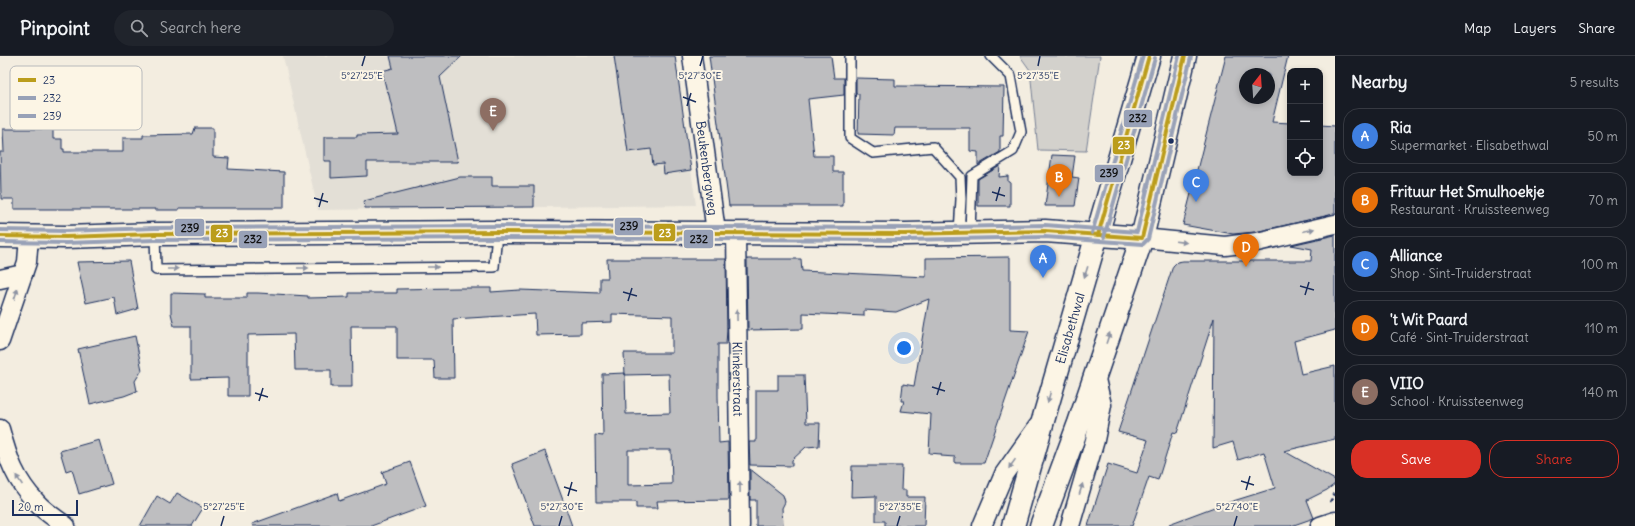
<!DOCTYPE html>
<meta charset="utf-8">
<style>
body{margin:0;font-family:Delius,sans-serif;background:#20242c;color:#f1f3f6}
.controls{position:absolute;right:12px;top:12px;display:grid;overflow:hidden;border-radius:8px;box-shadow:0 2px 6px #0003}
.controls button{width:36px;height:36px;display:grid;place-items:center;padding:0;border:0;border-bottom:1px solid #363941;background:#171b24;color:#f1f3f6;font:20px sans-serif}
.compass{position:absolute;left:1239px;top:12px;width:36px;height:36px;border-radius:50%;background:#171b24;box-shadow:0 2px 6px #0003;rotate:17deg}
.scale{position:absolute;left:12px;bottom:10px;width:66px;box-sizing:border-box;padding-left:4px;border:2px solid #1b2f5e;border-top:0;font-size:11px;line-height:14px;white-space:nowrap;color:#1b2f5e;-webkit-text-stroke:3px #fcf5e5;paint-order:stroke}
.you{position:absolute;left:904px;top:292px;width:14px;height:14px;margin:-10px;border:3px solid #fff;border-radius:50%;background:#1a73e8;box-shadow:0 0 0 6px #1a73e833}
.badge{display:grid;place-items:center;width:26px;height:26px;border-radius:50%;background:#d93025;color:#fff;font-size:13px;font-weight:700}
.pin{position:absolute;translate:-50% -33px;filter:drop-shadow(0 1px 2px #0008)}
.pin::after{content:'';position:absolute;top:21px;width:14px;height:12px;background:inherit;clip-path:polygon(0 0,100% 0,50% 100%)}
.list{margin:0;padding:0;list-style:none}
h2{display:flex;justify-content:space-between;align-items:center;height:52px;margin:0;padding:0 16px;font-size:17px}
h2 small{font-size:13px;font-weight:400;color:#9ea1a6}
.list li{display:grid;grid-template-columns:26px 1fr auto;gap:12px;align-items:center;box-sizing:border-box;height:56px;margin:0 8px 8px;padding:0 8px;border:1px solid #363941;border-radius:16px}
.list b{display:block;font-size:15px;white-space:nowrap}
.list p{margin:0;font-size:13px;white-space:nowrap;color:#9ea1a6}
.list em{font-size:13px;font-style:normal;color:#9ea1a6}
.actions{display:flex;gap:8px;padding:12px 16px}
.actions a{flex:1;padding:9px 0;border:1px solid #d93025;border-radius:16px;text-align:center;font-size:14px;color:#d93025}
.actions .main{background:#d93025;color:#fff}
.icon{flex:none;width:22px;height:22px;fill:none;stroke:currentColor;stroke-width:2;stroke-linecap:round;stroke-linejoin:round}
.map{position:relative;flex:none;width:1335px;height:470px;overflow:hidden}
header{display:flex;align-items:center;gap:24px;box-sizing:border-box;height:56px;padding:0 20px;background:#171b24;border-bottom:1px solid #363941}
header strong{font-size:19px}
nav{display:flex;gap:22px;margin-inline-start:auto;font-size:14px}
.search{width:280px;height:36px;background:#20242c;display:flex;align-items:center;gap:10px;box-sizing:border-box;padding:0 14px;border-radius:22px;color:#9ea1a6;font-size:15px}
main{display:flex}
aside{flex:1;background:#171b24}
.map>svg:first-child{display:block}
.built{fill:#e3dfd6}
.green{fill:#d3d1cc;stroke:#778095}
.building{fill:#bebec0;stroke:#1b2f5e;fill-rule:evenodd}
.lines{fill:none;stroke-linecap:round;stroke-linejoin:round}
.lane-casing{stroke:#1b2f5e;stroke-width:12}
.street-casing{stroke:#1b2f5e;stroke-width:21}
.primary-casing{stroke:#1b2f5e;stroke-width:25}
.path{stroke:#1b2f5e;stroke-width:2.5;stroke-dasharray:4 3;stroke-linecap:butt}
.lane{stroke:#fcf5e5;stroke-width:9}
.street{stroke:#fcf5e5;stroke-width:18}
.primary{stroke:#fcf5e5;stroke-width:22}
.bus-1-casing{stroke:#fcf5e5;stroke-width:7}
.bus-2-casing{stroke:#fcf5e5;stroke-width:7}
.bus-3-casing{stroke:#fcf5e5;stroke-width:7}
.bus-1{stroke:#bb9d1c;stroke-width:4}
.bus-2{stroke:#98a1b7;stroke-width:4}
.bus-3{stroke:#98a1b7;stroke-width:4}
.oneway{fill:#8c92a2}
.ticks{fill:none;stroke:#1b2f5e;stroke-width:1.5}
.bus-dot{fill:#1b2f5e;stroke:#fcf5e5;stroke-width:1.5}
.labels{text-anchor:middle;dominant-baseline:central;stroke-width:4;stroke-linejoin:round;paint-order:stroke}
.street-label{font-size:13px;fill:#1b2f5e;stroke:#fcf5e5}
.key{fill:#fcf5e5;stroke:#b8babc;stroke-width:1}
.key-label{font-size:11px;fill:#1b2f5e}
.ticks-label{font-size:10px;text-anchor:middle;fill:#1b2f5e;stroke:#fcf5e5;stroke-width:4;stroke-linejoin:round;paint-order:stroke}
.line-badge{stroke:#fcf5e5;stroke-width:1.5}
.badge-label{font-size:11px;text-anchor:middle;font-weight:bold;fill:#fff}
.pale-badge-label{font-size:11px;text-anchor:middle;font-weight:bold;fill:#111}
</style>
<header>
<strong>Pinpoint</strong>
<div class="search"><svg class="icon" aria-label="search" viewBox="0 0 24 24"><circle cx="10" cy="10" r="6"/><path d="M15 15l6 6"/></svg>Search here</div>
<nav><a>Map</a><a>Layers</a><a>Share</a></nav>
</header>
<main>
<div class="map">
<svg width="1335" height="470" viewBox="0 0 1335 470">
<rect width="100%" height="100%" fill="#f3ede0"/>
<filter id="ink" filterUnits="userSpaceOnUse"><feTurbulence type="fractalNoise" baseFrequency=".025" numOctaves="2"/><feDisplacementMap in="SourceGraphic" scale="8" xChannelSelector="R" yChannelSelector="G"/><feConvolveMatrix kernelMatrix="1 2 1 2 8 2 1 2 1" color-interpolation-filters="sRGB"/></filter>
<g filter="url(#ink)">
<path class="built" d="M283,0H675L696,149L318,154Z"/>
<path class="green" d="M1020,0H1100L1086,95L1038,94L1030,14Z"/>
<g class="building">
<path d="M390,0H462L440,21L458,106H367V120L331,122V105H324V81H357V79L398,78L388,35L387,36L382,15L393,12Z"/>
<path d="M614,0H675L691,114L664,118L663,108L653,109L651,93L628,96Z"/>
<path d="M709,0H831L834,22H844V39L808,43L814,100H833V116H843V150H729Z"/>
<path d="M1226,0H1288L1272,66L1290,67V117H1320V69L1335,70V158L1255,176L1233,178L1183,169ZM1245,18H1269V42H1245Z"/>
<path d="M856,22L895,23V30L1004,31L1003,80H1000V96L978,109V96L970,95V72H895L894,79L858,78L859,38H856Z"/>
<path d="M195,72H213V101L229,102L228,113L284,116V152H179V154H155V153H14V143H1L0,96H4L3,73H53V83H62V93H64V96H123V82H143V79L193,78Z"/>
<path d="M1052,99L1075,100L1072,121L1079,122L1075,150H1045Z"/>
<path d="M1000,110L999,121L1008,120V126H1010V150H978V123Z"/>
<path d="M460,121H492V130H534V151L365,152L364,145Z"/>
<path d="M1335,179V274L1294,285L1301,318L1335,310V383L1284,395L1335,424V428L1327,434L1307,444L1314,462L1291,470H1170L1169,468L1217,450L1275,432L1264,396L1238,404L1233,386L1213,392L1214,262L1177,377L1173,376L1158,424L1149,421L1132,470H1088L1108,408L1137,417L1148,384L1118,376L1173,210L1177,206L1183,205H1311L1312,193L1291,189Z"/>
<path d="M1010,201V274L1029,275L984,407H955V401L941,400V398L929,397L931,358L901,355L904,345H901L903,328L914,330L929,243L896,256L864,254V260L803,257V273L748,274L747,203H801L802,215L926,221V202Z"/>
<path d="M607,203H726L727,274L726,288H718V339L719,387L728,386L729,444L657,445L658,452H636V446H596L595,379L603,380L602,318L625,317L626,358L670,357L669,318L625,319L624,297H672V260L612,258V266L581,267V278L536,279L535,258L453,263L454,322H435L434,304H397V270H351L352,331H331V314H295L294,278L248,279V340H228V322L191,323V270H174L171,257V237L205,238V242H247V237H258L308,240V242L349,241V237H397V233L457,232H491V236L520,234L600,237V222H608ZM628,394H671L672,428L628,429Z"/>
<path d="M129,205L138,253L117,259L114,241L86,247L77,206Z"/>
<path d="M135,280L142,314L135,325L137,335L124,340L90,348L78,293Z"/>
<path d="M778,319H804L806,367H820L819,390L806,391L792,404V410L750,409L749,386H756V334H778Z"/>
<path d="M99,384L112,428L79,438L72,413L66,415L60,395Z"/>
<path d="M545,395L564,447L572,470H535L512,408Z"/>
<path d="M410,406L426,450L371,470H253L252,468L337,437L339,445L386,428L382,416Z"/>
<path d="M852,410H902L901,434H906V441H925L924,470H885V465H876V440L851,441Z"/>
<path d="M750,413L783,439L785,446L782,452L783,470H756V444H750Z"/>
<path d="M177,437L203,452L192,470H140L157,440L170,448Z"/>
</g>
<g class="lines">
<g class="lane-casing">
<g id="lane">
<path d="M850,0V82L873,97L933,91L960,121L961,143L959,177"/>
<path d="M970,176L972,120L1013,95L1021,76L1011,20L991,0"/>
<path d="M155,178L156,214L494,211L497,176"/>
</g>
</g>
<g class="street-casing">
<g id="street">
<path id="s1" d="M692,0L716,176"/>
<path id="s2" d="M736,177L740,470"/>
<path d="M1142,182L1225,190L1257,186L1335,168"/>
<path d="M0,223L23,218"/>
<path d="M0,285L27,206L29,181"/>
<path d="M0,373C8,403 15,424 37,447C45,456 57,463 66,470"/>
<path d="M982,470L1004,418L1038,370"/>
<path d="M1070,470L1095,384L1102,349L1095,319"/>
<path d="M1320,470L1335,465"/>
</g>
</g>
<g class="primary-casing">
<g id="primary">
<path d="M0,180L66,181L155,178L497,176L905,178L1045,175L1142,182"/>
<path id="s3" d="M1013,470C1057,313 1104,157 1149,0"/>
<path d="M1041,470L1079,367L1142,182L1185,0"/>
</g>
</g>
<path class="path" d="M1330,446L1335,437"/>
<use href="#lane" class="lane"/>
<use href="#street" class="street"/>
<use href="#primary" class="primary"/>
<g class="bus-1-casing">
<g id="bus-1">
<path d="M1098,179L1149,0"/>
<path d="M0,180L66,181L155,178L497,176L905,178L1045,175L1142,182L1185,0"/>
</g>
</g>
<g class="bus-2-casing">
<g id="bus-2">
<path d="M1104,181L1155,2"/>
<path d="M0,186L66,187L155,184L497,182L905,184L1045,181L1143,188L1148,183L1191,1"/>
</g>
</g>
<g class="bus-3-casing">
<g id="bus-3">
<path d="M0,174L66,175L155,172L497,170L905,172L1045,169L1137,176L1179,0"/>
<path d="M1092,177L1143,0"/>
</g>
</g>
<use href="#bus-1" class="bus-1"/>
<use href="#bus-2" class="bus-2"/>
<use href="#bus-3" class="bus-3"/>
</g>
<defs><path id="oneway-solid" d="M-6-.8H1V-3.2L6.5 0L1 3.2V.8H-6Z"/></defs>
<g class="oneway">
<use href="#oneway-solid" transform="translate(1309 174) rotate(-13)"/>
<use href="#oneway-solid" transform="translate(1181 186) rotate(7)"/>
<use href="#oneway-solid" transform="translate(433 211)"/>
<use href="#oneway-solid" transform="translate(303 212)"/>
<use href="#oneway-solid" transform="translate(173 213)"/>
<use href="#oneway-solid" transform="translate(1086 216) rotate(108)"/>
<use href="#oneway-solid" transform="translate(16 238) rotate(-71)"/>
<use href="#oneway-solid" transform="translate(737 259) rotate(-91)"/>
<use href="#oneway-solid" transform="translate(1108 282) rotate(-71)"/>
<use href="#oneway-solid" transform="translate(1049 341) rotate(106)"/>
<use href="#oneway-solid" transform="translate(1012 408) rotate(125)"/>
<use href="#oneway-solid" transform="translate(19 424) rotate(-124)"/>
<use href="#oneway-solid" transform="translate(740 431) rotate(-91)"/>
<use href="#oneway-solid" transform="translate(1081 433) rotate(-73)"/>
</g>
</g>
<path class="ticks" d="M362,10L365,0M700,10L703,0M1038,10L1040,0M683,41L696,46M687,50L691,37M992,136L1005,140M314,142L328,146M996,145L1000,131M319,151L323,137M1300,230L1314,234M623,236L637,240M1305,239L1309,226M628,245L632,232M932,331L945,335M255,337L268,341M937,339L941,326M259,345L263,332M1241,425L1254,429M564,431L577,435M1246,434L1250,420M568,440L572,426M221,470L224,460M559,470L562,460M897,470L900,460M1234,470L1237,460"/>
<circle class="bus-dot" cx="1171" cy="85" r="3.5"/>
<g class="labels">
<g class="street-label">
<text stroke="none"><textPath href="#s1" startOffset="113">Beukenbergweg</textPath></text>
<text stroke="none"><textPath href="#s3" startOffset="206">Elisabethwal</textPath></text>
<text stroke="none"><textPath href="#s2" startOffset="146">Klinkerstraat</textPath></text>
</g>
</g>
<rect x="10" y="10" width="132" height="64" rx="6" class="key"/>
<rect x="18" y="22" width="18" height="4" fill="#bb9d1c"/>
<rect x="18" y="40" width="18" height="4" fill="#98a1b7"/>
<rect x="18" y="58" width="18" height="4" fill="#98a1b7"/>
<g class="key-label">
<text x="43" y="28">23</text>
<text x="43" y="46">232</text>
<text x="43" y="64">239</text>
</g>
<g class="ticks-label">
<text x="362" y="23">5°27'25"E</text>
<text x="700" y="23">5°27'30"E</text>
<text x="1038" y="23">5°27'35"E</text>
<text x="224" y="454">5°27'25"E</text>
<text x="562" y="454">5°27'30"E</text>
<text x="900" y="454">5°27'35"E</text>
<text x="1237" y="454">5°27'40"E</text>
</g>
<g class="line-badge">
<rect x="1123" y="53" width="30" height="19" rx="4" fill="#98a1b7"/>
<rect x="1112" y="80" width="23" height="19" rx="4" fill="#bb9d1c"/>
<rect x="1094" y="108" width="30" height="19" rx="4" fill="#98a1b7"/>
<rect x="614" y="161" width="30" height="19" rx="4" fill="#98a1b7"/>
<rect x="174" y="162" width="31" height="19" rx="4" fill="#98a1b7"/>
<rect x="653" y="167" width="23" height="19" rx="4" fill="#bb9d1c"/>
<rect x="210" y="168" width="23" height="19" rx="4" fill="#bb9d1c"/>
<rect x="683" y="173" width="31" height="20" rx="4" fill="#98a1b7"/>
<rect x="238" y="174" width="30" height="19" rx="4" fill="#98a1b7"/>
</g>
<g class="badge-label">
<text x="1124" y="93">23</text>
<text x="665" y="181">23</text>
<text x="222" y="181">23</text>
</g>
<g class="pale-badge-label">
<text x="1138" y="66">232</text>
<text x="1109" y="121">239</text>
<text x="629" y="174">239</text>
<text x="190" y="176">239</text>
<text x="699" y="187">232</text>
<text x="253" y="187">232</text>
</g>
</svg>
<div class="controls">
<button>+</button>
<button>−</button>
<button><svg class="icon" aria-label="locate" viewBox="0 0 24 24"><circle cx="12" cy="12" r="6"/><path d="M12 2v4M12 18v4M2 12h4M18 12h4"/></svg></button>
</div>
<svg class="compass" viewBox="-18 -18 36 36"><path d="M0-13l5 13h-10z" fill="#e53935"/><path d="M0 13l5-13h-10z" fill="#9ea1a6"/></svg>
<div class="scale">20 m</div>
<div class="you"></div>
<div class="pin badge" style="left:1043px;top:222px;background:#3f7fe0">A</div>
<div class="pin badge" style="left:1059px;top:141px;background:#e8710a">B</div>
<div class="pin badge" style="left:1196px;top:146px;background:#3f7fe0">C</div>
<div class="pin badge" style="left:1246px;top:211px;background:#e8710a">D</div>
<div class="pin badge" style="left:493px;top:75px;background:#8d6e63">E</div>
</div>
<aside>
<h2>Nearby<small>5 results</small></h2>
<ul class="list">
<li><span class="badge" style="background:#3f7fe0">A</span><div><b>Ria</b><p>Supermarket · Elisabethwal</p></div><em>50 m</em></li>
<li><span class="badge" style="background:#e8710a">B</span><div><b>Frituur Het Smulhoekje</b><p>Restaurant · Kruissteenweg</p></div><em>70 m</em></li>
<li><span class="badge" style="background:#3f7fe0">C</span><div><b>Alliance</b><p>Shop · Sint-Truiderstraat</p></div><em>100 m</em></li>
<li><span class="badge" style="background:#e8710a">D</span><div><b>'t Wit Paard</b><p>Café · Sint-Truiderstraat</p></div><em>110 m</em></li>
<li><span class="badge" style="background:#8d6e63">E</span><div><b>VIIO</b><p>School · Kruissteenweg</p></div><em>140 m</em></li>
</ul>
<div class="actions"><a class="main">Save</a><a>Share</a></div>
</aside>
</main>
